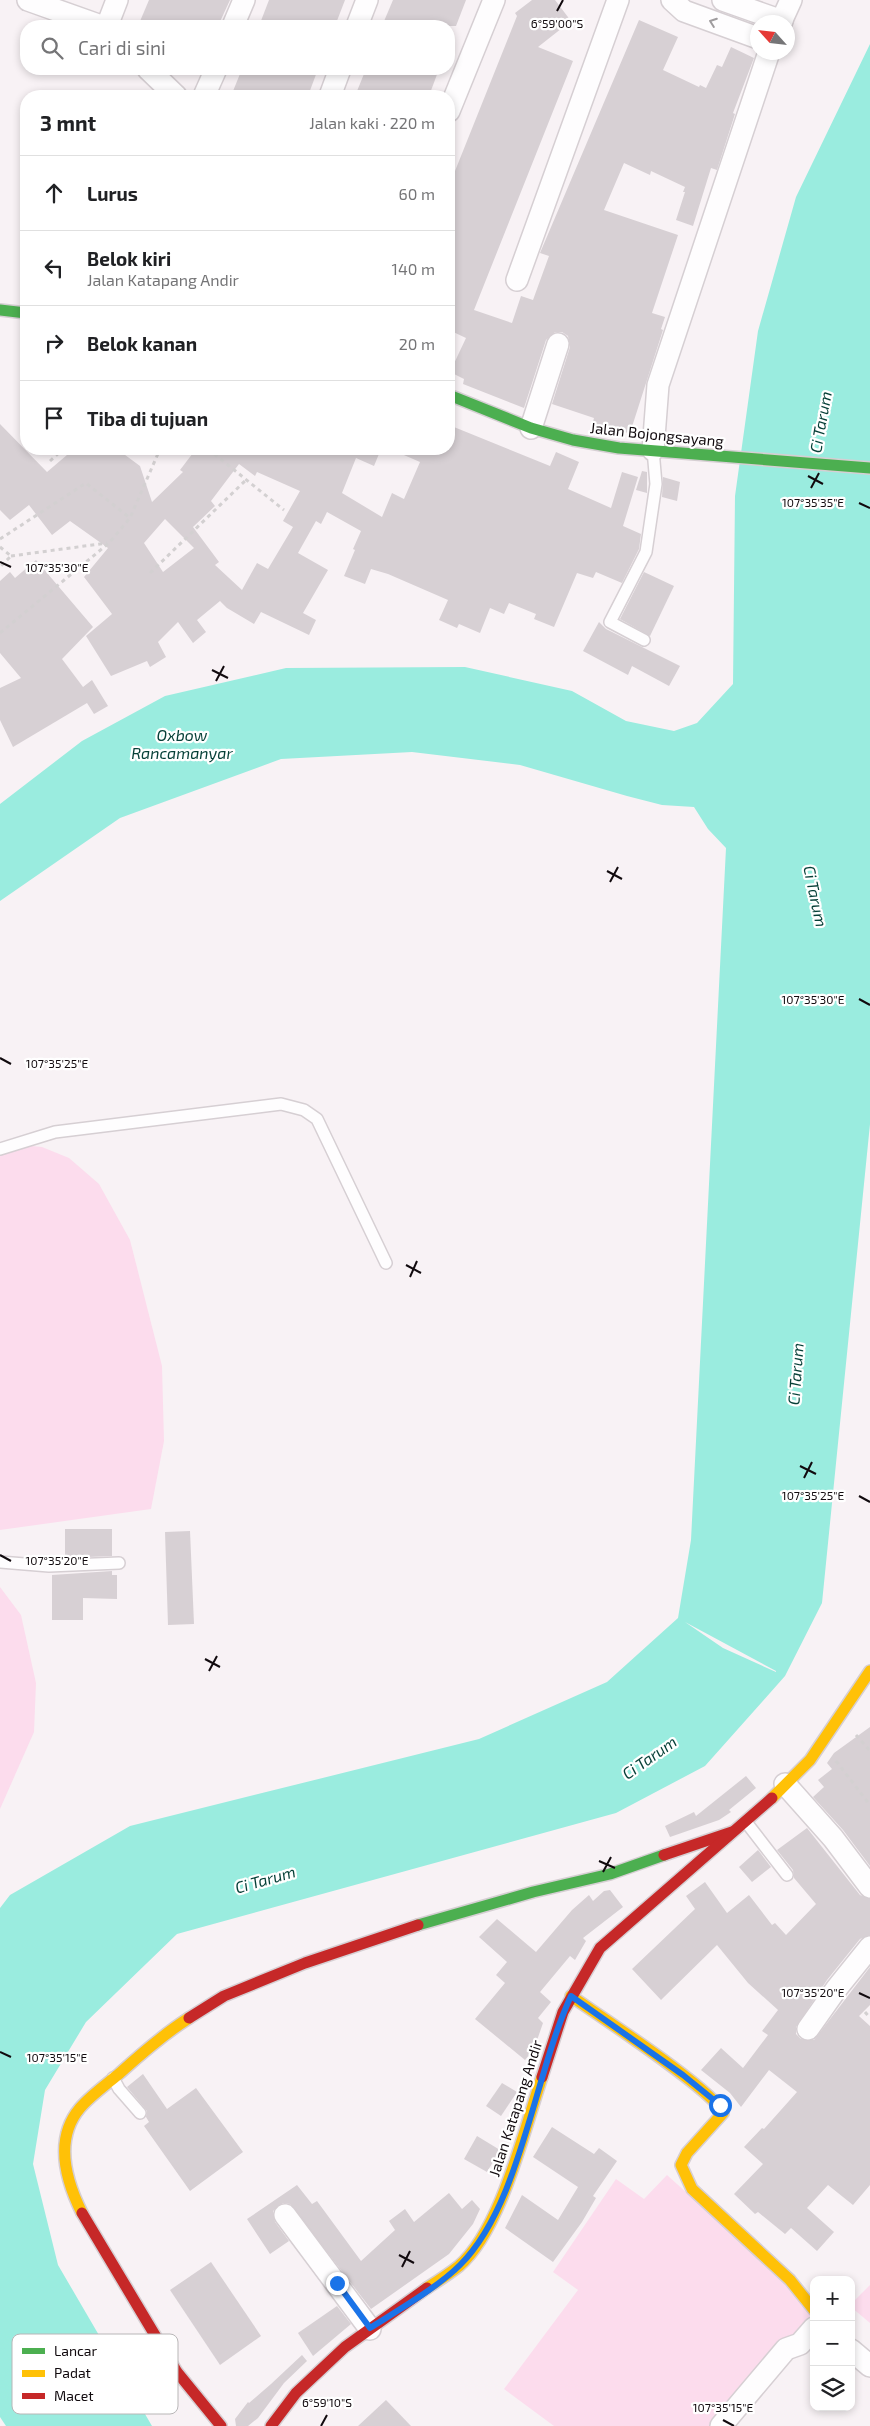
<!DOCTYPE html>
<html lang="id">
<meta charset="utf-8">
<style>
body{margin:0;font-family:"Exo 2",sans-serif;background:#f6f6f6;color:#202124}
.controls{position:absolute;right:15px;bottom:15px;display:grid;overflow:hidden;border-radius:10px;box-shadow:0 2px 8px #0003}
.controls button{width:45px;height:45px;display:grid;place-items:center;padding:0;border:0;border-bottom:1px solid #e0e0e0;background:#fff;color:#202124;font:25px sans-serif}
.compass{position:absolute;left:750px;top:15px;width:45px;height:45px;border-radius:50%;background:#fff;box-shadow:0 2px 8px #0003;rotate:297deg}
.stop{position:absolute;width:15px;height:15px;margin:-11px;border:4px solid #1a73e8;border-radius:50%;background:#fff}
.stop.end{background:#1a73e8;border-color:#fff;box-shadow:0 1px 5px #0008}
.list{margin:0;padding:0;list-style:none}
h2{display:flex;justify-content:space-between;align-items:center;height:65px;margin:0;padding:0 20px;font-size:21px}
h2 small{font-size:16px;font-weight:400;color:#757577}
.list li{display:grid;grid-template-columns:32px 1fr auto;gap:15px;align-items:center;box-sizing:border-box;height:75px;padding:0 20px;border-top:1px solid #e0e0e0}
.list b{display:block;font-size:19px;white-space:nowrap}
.list p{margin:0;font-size:16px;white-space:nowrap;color:#757577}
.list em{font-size:16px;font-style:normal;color:#757577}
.icon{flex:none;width:28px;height:28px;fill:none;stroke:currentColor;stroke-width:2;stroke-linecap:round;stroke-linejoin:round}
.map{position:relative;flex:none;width:870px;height:2426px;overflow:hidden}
.search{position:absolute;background:#fff;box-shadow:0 2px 8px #0003;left:20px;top:20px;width:435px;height:55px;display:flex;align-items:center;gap:12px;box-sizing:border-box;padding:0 18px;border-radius:20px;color:#757577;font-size:19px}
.panel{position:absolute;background:#fff;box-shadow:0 2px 8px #0003;left:20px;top:90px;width:435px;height:365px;border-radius:20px}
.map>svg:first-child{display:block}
.green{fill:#fcdced}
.water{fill:#9aecdf;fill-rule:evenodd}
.building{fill:#d7d0d4;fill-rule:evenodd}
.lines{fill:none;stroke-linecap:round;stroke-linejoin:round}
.lane-casing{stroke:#d6cfd3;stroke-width:14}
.street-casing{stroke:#d6cfd3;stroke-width:24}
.fast-casing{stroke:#d6cfd3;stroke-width:14}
.slow-casing{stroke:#d6cfd3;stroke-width:14}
.jam-casing{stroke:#d6cfd3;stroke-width:14}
.path{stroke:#d3d0d1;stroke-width:3;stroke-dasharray:4 4;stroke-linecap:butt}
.lane{stroke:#fefdfe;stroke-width:11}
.street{stroke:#fefdfe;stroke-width:21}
.fast{stroke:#4caf50;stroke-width:11}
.slow{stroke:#ffc107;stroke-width:11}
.jam{stroke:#c62828;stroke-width:11}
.oneway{stroke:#9f9c9e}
.route{stroke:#1a73e8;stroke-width:6}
.ticks{fill:none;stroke:#110a0e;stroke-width:2}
.labels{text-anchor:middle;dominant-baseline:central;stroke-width:4.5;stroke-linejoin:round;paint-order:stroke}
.street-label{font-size:15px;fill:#110a0e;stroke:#fff}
.water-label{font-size:16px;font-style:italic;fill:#053f37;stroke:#fff}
.key{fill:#fff;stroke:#b8b6b7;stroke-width:1}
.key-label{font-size:14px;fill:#110a0e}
.ticks-label{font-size:12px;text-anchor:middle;fill:#110a0e;stroke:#fff;stroke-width:4.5;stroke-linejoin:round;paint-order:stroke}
</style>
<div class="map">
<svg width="870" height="2426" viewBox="0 0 870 2426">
<rect width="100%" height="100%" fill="#f8f2f5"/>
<g class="green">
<path d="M22,1145L42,1147L69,1158L99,1184L130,1240L162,1366L164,1441L151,1509L0,1530V1153Z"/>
<path d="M0,1587L21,1615L36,1683L34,1732L0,1809Z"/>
<path d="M667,2175L788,2284L812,2317L729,2426H554L504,2389L578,2290L553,2272L616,2179L644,2199Z"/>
<path d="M870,2285V2323L851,2307V2304Z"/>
</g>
<path class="water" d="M870,44V1124L822,1603L785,1676L705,1766L616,1813L177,1934L86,2022L45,2090L33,2164L58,2265L152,2426H6L0,2417V1908L10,1895L130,1826L479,1739L607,1682L678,1618L691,1540L726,848L708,829L694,807L662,805L627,796L520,765L412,752L281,759L120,818L0,901V804L82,741L165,696L286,668L465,667L572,691L626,721L674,731L697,723L733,684L735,496L758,331L796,197ZM685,1622L776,1671V1672L723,1648Z"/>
<g class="building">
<path d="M149,0H230L218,26H138Z"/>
<path d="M269,0H345L335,26H259Z"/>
<path d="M393,0H466L456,26H382Z"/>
<path d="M532,0H555L571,21L538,47L573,61L474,310L512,323L521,296L533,300L549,256L540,253L639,20L678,37L663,70L699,87L700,85L706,88L717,65L722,67L731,47L754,58L733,113L735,114L717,170L711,168L693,226L676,220L685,192H683L685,187L651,171L650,175L624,163L604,210L678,235L652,313L665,317L661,329L663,330L630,433L608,430L592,425L594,418L552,404L570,347L568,336L562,332H555L546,340L524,408L463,384L464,379L450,372L466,338L449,330V186L517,16L515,13Z"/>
<path d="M242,69H318L308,96H231Z"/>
<path d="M366,69H439L429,96H355Z"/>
<path d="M0,424L47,472L74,449H117L140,466L152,502L183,472L180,470L196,449H381L374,466L356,458L342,493L382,517L392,493L404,499L420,462L390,449H449V425L550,466L556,452L579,462L568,489L611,508L622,472L638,477L623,526L641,534L639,549L622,583L596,572L593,578L577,573L554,627L534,619L536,614L509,603L504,614L490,608L480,633L459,624L457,628L439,620L448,600L388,574L371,569L365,584L344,576L355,550L353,549L361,531L327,512L321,524L316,521L298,553L328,570L303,613L316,620L309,635L261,612L254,624L227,608L220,601L197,620L206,632L193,643L178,622L158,642L166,657L150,667L147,661L111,676L86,636L112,614L84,577L108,548L70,521L52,535L29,505L10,520L0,510ZM239,464L255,476L257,472L300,491L283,521L293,527L268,569L257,563L242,590L215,565L219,562L193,527L215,506L211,501ZM165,519L194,548L163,572L144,543Z"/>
<path d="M642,471L647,472V493L636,490Z"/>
<path d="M663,477L680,482L677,501L662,497Z"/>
<path d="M36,560L93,627L62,659L83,687L92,680L108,706L94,714L87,703L13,747L0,720V688L21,678L0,653V581L10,572L15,578Z"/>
<path d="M644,572L674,586L650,636L620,619Z"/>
<path d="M599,622L606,629L680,666L669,686L632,666L628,675L583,651Z"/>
<path d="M65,1529H112V1556L65,1558Z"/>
<path d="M190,1531L194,1624L168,1625L165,1532Z"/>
<path d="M112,1571V1575H117V1599L83,1598V1620H52V1575Z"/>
<path d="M870,1727V1866L843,1830L813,1797L824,1787L818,1780L832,1769L827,1763L834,1753Z"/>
<path d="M746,1776L756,1788L729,1810L731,1812L719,1820L670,1837L665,1826L694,1812L696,1816Z"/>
<path d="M807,1828L860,1895L870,1899V1935L860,1939L827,1980L796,2027V2034L801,2039L814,2040L870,1967V2005L859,2016L870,2026V2185L853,2205L828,2185L807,2208L834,2232L817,2251L791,2228L785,2234L758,2212L755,2214L734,2194L763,2164L744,2147L762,2128L764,2129L797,2092L769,2070L741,2107L730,2093L701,2070L721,2048L743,2068L768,2035L762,2031L778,2010L748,1983L717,1945L661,2000L632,1969L695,1909L686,1896L705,1882L727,1913L749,1895L772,1925L775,1923L786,1935L816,1904L794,1878L793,1870L777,1850Z"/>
<path d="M758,1850L771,1867L752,1882L739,1867Z"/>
<path d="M610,1890L623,1907L583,1938L586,1941L575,1960L570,1956L540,1992L551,2002L538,2018L543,2023L534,2049L525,2060L475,2019L505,1983L496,1975L507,1962L479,1937L497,1919L536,1952L572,1910L589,1895L593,1901L604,1891Z"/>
<path d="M143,2074L167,2109L196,2088L243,2152L190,2191L144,2126L149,2122L146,2117L147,2111L127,2087Z"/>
<path d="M502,2083L517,2092L501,2116L486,2106Z"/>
<path d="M552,2127L594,2154L599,2148L617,2161L593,2196L596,2198L582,2222L553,2262L505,2228L522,2195L558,2220L578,2187L533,2157Z"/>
<path d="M477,2136L500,2150L487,2172L464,2159Z"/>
<path d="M297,2185L312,2204L317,2201L361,2261L395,2230L389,2221L405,2209L414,2222L449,2193L462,2209L472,2200L480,2209L473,2224L449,2254L371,2309L290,2204L283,2203L273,2211L275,2222L289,2241L270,2254L247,2219Z"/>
<path d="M211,2262L261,2336L220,2365L170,2290Z"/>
<path d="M337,2306L351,2324L313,2356L298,2333Z"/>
<path d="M302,2355L307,2361L284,2383L258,2418L248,2426H236L235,2419L248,2402L249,2403L271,2384Z"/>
<path d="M386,2400L411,2426H358Z"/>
</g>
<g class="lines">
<g class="lane-casing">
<g id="lane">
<path d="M644,640L610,622L646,552L656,484L653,450"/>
<path d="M0,1149L55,1132L281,1104L304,1110L317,1119L386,1263"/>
<path d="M0,1562L49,1566L119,1563"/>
<path d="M746,1822L787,1875"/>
<path d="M113,2078L119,2089L140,2113"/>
</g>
</g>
<g class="street-casing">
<g id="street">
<path d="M28,0L101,26"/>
<path d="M672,0L684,11L758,38"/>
<path d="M723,0L782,21"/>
<path d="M781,22L791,0"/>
<path d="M107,26L117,0"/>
<path d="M233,26L244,0"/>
<path d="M357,26L367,0"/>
<path d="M148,69L176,96"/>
<path d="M204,96L216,69"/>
<path d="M330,96L340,69"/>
<path d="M449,111L494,0"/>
<path d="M517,280L618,0"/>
<path d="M531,428L558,344"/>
<path d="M653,450L658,385L769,52"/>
<path d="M785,1784L833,1838L870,1887"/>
<path d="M808,2029L837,1988L870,1947"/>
<path d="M285,2215L370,2329"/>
<path d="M851,2350L870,2366"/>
<path d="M721,2426L786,2349L800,2344L814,2328"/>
</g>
</g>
<g class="fast-casing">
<g id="fast">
<path d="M0,310L26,313"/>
<path d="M449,395L531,428L573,440L619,448L870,468"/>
<path d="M418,1925L533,1892L610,1874L664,1855"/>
</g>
</g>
<g class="slow-casing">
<g id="slow">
<path d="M772,1798L810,1760L870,1671"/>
<path d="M571,1996C598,2015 714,2090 723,2113L687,2153L681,2165L692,2189L790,2280L814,2310"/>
<path d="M82,2213C66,2181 54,2139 80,2108C91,2095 107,2084 120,2073C142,2053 164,2034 189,2018"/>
<path d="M427,2288C438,2281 449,2274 459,2266C501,2230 524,2130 542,2077"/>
</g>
</g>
<g class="jam-casing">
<g id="jam">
<path d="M664,1855L732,1832"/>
<path d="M189,2018L224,1996L305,1963L418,1925"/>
<path d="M542,2077L563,2012L600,1948L772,1798"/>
<path d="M82,2213L177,2372L221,2426"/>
<path d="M271,2426L296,2393L345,2347L427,2288"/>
</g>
</g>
<g class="path">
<path d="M208,449L284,510"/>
<path d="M50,461L63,449"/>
<path d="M0,539L86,483L130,518"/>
<path d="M0,547L11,556L0,567"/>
<path d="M11,556L107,543"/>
<path d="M150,573L247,479"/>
<path d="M0,633L109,543L130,518L160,449"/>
<path d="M856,1735L870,1751"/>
<path d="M836,1761L870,1805"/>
<path d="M865,2012L870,2018"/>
</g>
<use href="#lane" class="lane"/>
<use href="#street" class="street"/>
<use href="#fast" class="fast"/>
<use href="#slow" class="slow"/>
<use href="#jam" class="jam"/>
</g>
<defs><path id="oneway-chevron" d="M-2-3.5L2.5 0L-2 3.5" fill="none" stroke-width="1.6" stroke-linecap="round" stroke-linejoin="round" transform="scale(1.25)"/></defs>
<use class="oneway" href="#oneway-chevron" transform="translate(713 22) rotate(-160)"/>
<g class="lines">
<path class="route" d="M337,2283L370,2328C397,2311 438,2287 460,2265C521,2204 534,2075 571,1996L683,2075L720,2105"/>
</g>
<path class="ticks" d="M557,11L563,0M808,476L823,484M811,488L819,473M859,503L870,508M0,562L11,567M212,670L228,678M216,681L224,666M607,871L622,879M610,882L618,867M859,999L870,1005M0,1058L11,1064M406,1265L421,1273M410,1277L417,1261M800,1466L816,1474M804,1478L812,1462M859,1496L870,1502M0,1555L11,1561M205,1659L220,1667M209,1671L217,1656M599,1861L615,1868M603,1872L611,1857M859,1993L870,1998M0,2052L11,2057M399,2255L414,2263M402,2267L410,2251M723,2420L734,2426M321,2426L327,2415"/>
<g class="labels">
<g class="street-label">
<text transform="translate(657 434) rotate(6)">Jalan Bojongsayang</text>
<text transform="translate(515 2108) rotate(-72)">Jalan Katapang Andir</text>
</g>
<g class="water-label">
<text transform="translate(820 422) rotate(-80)">Ci Tarum</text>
<text x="182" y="734">Oxbow<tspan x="182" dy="18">Rancamanyar</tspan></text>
<text transform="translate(816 896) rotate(78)">Ci Tarum</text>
<text transform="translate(795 1374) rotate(-86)">Ci Tarum</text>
<text transform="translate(649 1757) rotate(-35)">Ci Tarum</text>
<text transform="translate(265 1879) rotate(-16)">Ci Tarum</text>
</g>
</g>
<rect x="12" y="2334" width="166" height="80" rx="8" class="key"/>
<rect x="22" y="2348" width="23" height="6" fill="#4caf50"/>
<rect x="22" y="2370" width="23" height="7" fill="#ffc107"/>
<rect x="22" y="2393" width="23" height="6" fill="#c62828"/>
<g class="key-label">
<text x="54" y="2356">Lancar</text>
<text x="54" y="2378">Padat</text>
<text x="54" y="2401">Macet</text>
</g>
<g class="ticks-label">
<text x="557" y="28">6°59'00"S</text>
<text x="813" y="507">107°35'35"E</text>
<text x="57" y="572">107°35'30"E</text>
<text x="813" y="1004">107°35'30"E</text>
<text x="57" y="1068">107°35'25"E</text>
<text x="813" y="1500">107°35'25"E</text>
<text x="57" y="1565">107°35'20"E</text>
<text x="813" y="1997">107°35'20"E</text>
<text x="57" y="2062">107°35'15"E</text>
<text x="327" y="2407">6°59'10"S</text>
<text x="723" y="2412">107°35'15"E</text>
</g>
</svg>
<div class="controls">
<button>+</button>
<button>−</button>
<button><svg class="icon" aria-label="layers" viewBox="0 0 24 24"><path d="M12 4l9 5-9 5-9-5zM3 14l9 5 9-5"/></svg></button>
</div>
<svg class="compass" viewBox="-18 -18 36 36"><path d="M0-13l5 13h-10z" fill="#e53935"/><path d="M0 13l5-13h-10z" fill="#757577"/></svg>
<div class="stop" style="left:720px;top:2105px"></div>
<div class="stop end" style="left:337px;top:2283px"></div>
<div class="search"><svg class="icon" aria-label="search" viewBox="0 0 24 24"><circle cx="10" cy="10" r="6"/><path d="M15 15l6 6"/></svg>Cari di sini</div>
<section class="panel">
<h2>3 mnt<small>Jalan kaki · 220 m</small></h2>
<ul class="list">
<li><svg class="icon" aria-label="ahead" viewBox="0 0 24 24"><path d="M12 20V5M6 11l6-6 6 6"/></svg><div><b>Lurus</b></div><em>60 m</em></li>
<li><svg class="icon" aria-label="left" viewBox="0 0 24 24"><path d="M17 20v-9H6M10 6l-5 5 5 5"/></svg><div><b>Belok kiri</b><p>Jalan Katapang Andir</p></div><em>140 m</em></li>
<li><svg class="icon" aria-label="right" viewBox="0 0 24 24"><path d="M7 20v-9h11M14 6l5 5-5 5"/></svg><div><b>Belok kanan</b></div><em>20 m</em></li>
<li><svg class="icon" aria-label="arrive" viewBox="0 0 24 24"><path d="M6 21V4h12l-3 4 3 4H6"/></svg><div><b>Tiba di tujuan</b></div></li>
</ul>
</section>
</div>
